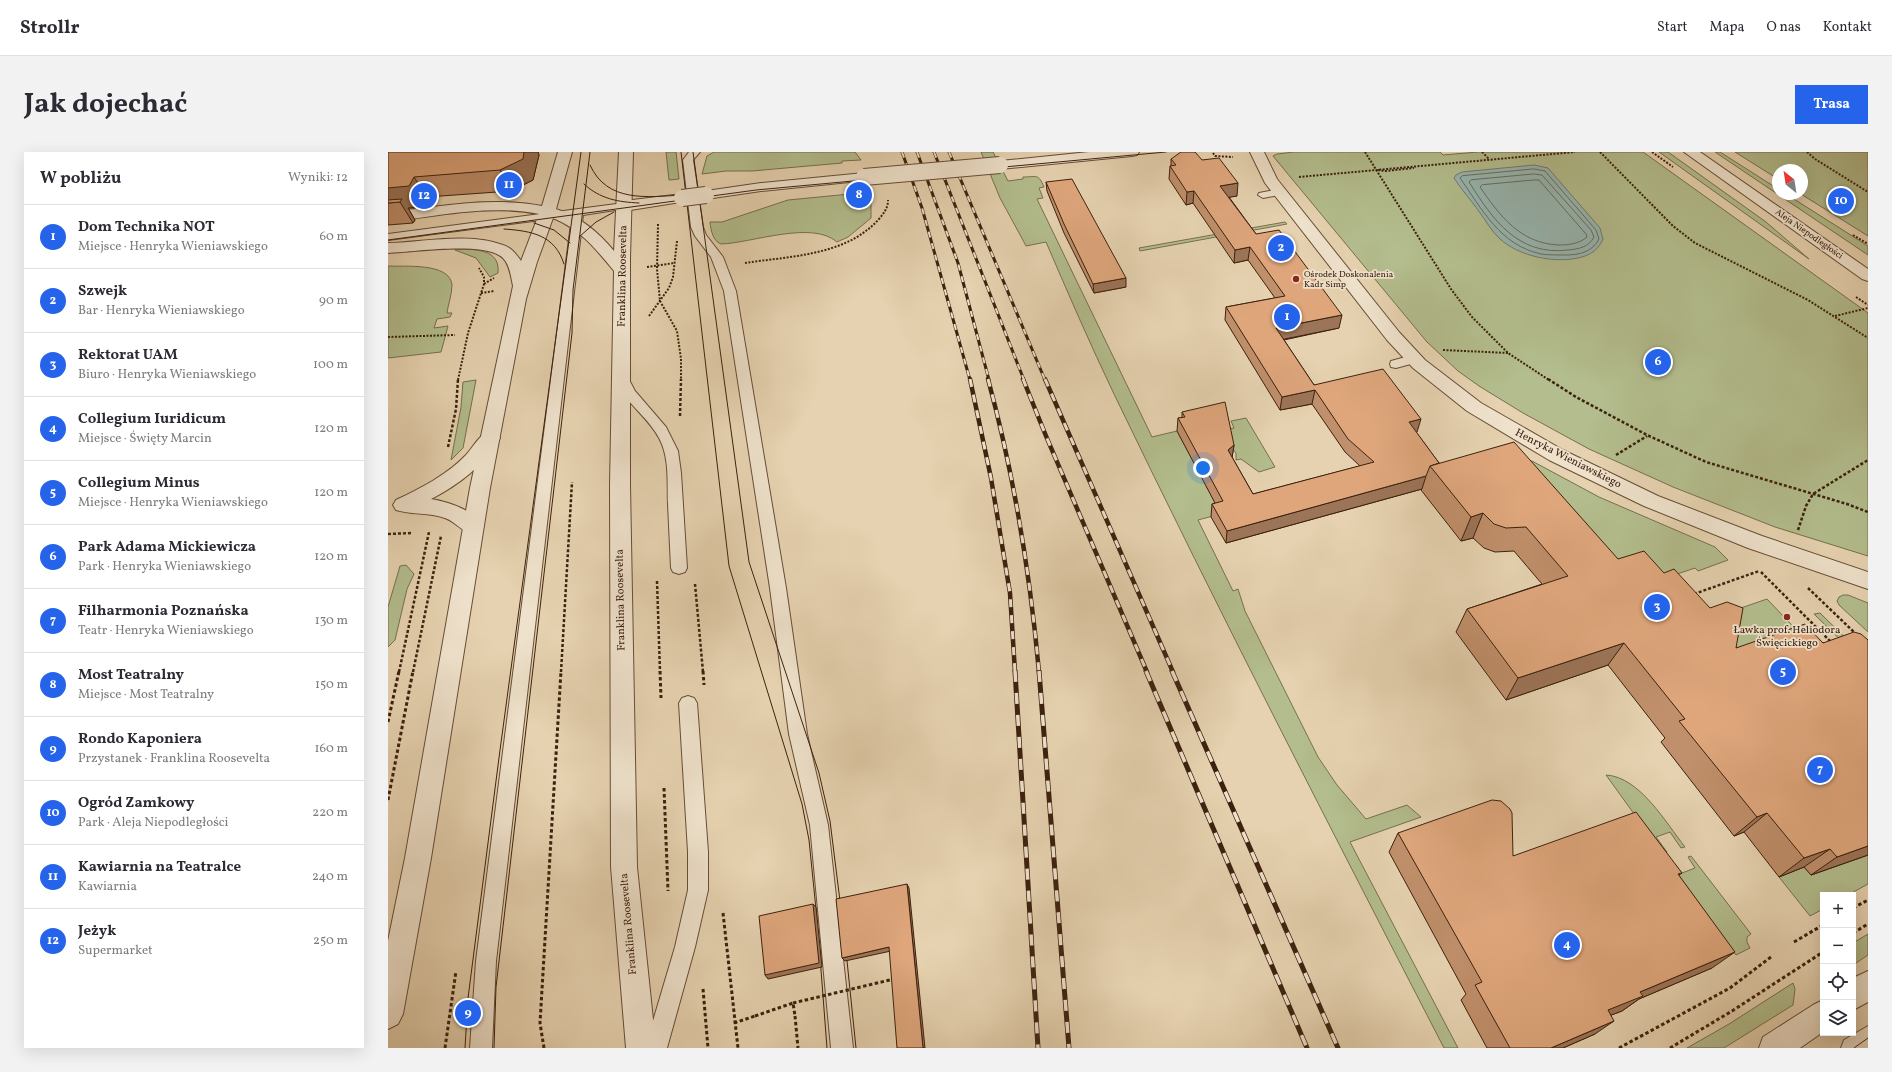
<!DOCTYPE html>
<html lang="pl">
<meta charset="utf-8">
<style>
body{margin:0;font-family:Vollkorn,serif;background:#f2f2f3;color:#2b2b33}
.controls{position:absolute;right:12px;bottom:12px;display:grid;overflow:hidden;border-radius:0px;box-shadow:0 4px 16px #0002}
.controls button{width:36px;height:36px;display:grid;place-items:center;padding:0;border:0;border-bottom:1px solid #e1e1e2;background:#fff;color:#2b2b33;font:20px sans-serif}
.compass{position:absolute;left:1384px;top:12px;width:36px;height:36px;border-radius:50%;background:#fff;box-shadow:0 4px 16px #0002;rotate:330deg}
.you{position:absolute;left:815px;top:316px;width:14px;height:14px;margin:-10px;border:3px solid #fff;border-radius:50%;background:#1a73e8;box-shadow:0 0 0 6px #1a73e833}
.badge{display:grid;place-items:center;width:26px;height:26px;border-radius:50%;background:#2563eb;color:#fff;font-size:13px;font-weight:700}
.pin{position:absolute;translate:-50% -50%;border:2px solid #fff;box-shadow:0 1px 4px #0006}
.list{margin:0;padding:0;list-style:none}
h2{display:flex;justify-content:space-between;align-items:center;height:52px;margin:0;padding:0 16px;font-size:17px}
h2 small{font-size:13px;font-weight:400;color:#7c7c81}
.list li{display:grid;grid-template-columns:26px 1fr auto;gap:12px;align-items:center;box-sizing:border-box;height:64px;padding:0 16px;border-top:1px solid #e1e1e2}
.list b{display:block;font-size:15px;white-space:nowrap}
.list p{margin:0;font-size:13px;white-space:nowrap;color:#7c7c81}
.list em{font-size:13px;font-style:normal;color:#7c7c81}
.icon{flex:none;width:22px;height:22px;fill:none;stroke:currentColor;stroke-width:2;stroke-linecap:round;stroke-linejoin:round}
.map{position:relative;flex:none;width:1480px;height:896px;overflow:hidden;border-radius:0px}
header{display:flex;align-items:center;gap:24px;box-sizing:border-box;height:56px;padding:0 20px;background:#fff;border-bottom:1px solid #e1e1e2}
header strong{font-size:19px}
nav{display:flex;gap:22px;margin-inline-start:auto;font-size:14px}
.intro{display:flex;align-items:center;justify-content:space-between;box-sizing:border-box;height:96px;padding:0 24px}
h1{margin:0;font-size:28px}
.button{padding:10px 18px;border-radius:0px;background:#2563eb;color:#fff;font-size:14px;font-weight:700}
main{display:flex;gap:24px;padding:0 24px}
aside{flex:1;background:#fff;border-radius:0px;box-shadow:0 4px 16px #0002}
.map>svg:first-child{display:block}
.green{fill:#b3bd8d;stroke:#786f4e}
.water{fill:#97b6b0;stroke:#737a6f}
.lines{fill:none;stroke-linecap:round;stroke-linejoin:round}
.shore{stroke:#6a6c5f;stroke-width:1}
.service-casing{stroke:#664d36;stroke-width:2}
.minor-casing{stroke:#664d36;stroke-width:2}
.tertiary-casing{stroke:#664d36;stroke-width:2}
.path-far2{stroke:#3c210e;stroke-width:2;stroke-dasharray:2 1.5;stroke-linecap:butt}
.path-far1{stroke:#3c210e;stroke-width:2.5;stroke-dasharray:3 2;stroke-linecap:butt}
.path{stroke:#3c210e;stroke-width:3;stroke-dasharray:3.5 2.5;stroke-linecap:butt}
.service{fill:#efe2cc;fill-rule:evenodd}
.minor{fill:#efe2cc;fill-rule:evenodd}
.tertiary{fill:#efe2cc;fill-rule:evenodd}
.tram{stroke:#3c210e;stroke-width:1}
.rail-far2-casing{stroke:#3c210e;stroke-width:3}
.rail-far1-casing{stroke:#3c210e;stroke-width:4.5}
.rail-casing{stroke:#3c210e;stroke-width:5}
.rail-far2{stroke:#efe2cc;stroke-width:2;stroke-dasharray:6;stroke-linecap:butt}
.rail-far1{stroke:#efe2cc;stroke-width:3;stroke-dasharray:8;stroke-linecap:butt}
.rail{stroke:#efe2cc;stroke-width:3.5;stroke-dasharray:11;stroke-linecap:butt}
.minor-bridge-casing{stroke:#664d36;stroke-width:18;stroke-linecap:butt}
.path-bridge{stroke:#3c210e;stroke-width:3;stroke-dasharray:3.5 2.5;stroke-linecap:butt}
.minor-bridge{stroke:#efe2cc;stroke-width:16}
.wall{fill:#c08f6b;stroke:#3c210e}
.shaded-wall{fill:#9c7457;stroke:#3c210e}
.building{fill:#dfa67c;stroke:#3c210e}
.poi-dot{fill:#8f2418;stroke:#efe2cc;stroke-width:1.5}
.labels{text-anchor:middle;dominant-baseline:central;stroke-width:3.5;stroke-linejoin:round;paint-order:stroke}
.far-street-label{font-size:9px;fill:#3c210e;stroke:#efe2cc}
.far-poi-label{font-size:9px;fill:#3c210e;stroke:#efe2cc;text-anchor:start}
.street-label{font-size:11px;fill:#3c210e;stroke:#efe2cc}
.poi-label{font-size:11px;fill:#3c210e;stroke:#efe2cc}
</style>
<header>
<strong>Strollr</strong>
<nav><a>Start</a><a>Mapa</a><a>O nas</a><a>Kontakt</a></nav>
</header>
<div class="intro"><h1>Jak dojechać</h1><a class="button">Trasa</a></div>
<main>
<aside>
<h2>W pobliżu<small>Wyniki: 12</small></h2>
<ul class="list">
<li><span class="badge">1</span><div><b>Dom Technika NOT</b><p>Miejsce · Henryka Wieniawskiego</p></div><em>60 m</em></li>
<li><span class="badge">2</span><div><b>Szwejk</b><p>Bar · Henryka Wieniawskiego</p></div><em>90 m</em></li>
<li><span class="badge">3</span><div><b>Rektorat UAM</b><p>Biuro · Henryka Wieniawskiego</p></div><em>100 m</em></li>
<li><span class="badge">4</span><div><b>Collegium Iuridicum</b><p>Miejsce · Święty Marcin</p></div><em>120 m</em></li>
<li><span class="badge">5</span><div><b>Collegium Minus</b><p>Miejsce · Henryka Wieniawskiego</p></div><em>120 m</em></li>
<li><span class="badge">6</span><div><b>Park Adama Mickiewicza</b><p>Park · Henryka Wieniawskiego</p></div><em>120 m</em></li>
<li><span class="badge">7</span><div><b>Filharmonia Poznańska</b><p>Teatr · Henryka Wieniawskiego</p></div><em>130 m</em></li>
<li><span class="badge">8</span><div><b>Most Teatralny</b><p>Miejsce · Most Teatralny</p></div><em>150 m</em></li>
<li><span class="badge">9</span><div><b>Rondo Kaponiera</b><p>Przystanek · Franklina Roosevelta</p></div><em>160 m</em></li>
<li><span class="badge">10</span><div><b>Ogród Zamkowy</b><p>Park · Aleja Niepodległości</p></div><em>220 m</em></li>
<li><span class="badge">11</span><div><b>Kawiarnia na Teatralce</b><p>Kawiarnia</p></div><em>240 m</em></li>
<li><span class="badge">12</span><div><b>Jeżyk</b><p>Supermarket</p></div><em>250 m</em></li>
</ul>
</aside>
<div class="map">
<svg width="1480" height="896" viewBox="0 0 1480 896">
<rect width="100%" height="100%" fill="#e6d2b0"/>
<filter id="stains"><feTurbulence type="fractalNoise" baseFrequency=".005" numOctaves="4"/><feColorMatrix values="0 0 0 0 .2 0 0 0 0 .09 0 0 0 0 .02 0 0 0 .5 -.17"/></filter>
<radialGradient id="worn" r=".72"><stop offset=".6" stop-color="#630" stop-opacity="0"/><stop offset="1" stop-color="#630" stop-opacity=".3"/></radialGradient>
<g class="green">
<path d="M278,0H288L291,27L281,28Z"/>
<path d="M326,0H467L473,8L454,9V11L364,19H338L314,22L319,4Z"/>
<path d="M593,0H605L620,29L635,27V25C649,25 650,21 656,35L651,36L655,46L649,47L764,285L789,279L828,352L863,354L810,368L845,439L850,437L857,459L930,605L949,633L978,667L1019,653L1033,665L962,690L1070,896H1056C944,679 832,462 726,242C702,192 680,141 658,90L638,94L637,92L612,46Z"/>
<path d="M906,0H1052L1055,3L1090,0H1255L1480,161V404L1387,375L1285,335L1201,297L1135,261L1091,234L1070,219L1039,190L885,4L889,2Z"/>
<path d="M1271,0H1280L1378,70L1421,107Z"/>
<path d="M1327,0H1332L1390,37V42H1398L1480,94V103Z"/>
<path d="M1347,0H1480V84L1413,42L1414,18H1390V27Z"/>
<path d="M462,42V44L483,43V66L460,85L449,90C424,68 364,91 333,92C325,89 323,79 322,70H334L400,48Z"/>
<path d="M897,70L899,72L752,99L751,96Z"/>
<path d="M77,97C94,98 112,100 110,121L102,125L88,106L67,98Z"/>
<path d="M0,114C16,115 62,110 64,133C64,142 60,153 59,161H64L62,165L49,167L46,176L60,174L53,200L0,206Z"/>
<path d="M88,228L75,296L63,308L73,255L75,230Z"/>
<path d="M858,266L887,315L871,320L853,307L848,308V301L830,279L846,276L843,269Z"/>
<path d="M1144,309L1211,345L1327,395L1340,408L1310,419L1307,416L1251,435L1135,310Z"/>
<path d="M18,413L26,422L19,437L7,488L0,495V455L12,414Z"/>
<path d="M1455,443H1460L1480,451V480L1451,453L1449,449L1451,445Z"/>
<path d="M1379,447L1418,488L1323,521L1289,478Z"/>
<path d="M1432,461L1480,508V515L1426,462Z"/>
<path d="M1218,623C1252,625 1278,671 1297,695L1293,696L1282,680L1268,685L1279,700L1275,702Z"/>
<path d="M1480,703V732L1460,743H1435V757L1422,764L1391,725L1416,715L1423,723Z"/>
<path d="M1303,704L1363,782L1359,785V790L1362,796L1348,803L1283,713L1287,712L1294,721L1307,716L1300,705Z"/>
<path d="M1480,782V803L1465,813V791Z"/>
<path d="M1405,831L1407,837L1405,853L1336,896H1299L1341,872Z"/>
</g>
<path class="water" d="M1146,13L1160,16L1212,76L1215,87C1209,101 1198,105 1184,107C1160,110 1130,103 1112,87C1103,79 1097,67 1090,58C1082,47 1073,37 1066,26L1068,23L1074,20Z"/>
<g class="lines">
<g class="shore">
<path d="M1146,17L1157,19L1208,78L1211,87C1204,100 1192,103 1177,103C1169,103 1160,103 1153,102C1112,93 1094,57 1072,26L1074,24Z"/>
<path d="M1146,22L1154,23L1203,78L1206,85C1201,95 1191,97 1180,98C1130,104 1105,68 1081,30L1083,28Z"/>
<path d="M1146,28H1151L1198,82L1199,85C1191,92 1180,93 1170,93C1132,91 1112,64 1092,35L1094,33Z"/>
</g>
<g class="service-casing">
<g id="service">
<path d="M301,0H312L305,8L315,75L318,83L335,105L348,139L398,436L419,582L440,673L465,896H443L422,673L401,582L382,436L336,139L323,105L307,84L303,75L295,8Z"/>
<path d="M892,37L896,38L897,40L896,42L875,46L870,43L871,41Z"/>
<path d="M236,51L240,52L241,54L240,56L195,63L108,809L104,896H82L88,809L184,64L0,88V82Z"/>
<path d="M1025,203L1030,204L1031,207L1030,210L1008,216L1003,215L1002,212L1003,209Z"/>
<path d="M233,221L238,222L247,239L278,275L290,299L293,321L299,416L297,420L291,422L285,420L283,416C282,395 281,373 280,352C279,331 282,306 271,286C259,263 237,252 226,225L228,222Z"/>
<path d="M300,544L306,546L309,551L320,700V738L307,795L279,896H257L287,795L300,738V700L291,551L294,546Z"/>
<path d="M1480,874V896H1453L1456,888Z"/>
</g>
</g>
<g class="minor-casing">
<g id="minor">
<path d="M701,0H751L749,3L744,4L612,17L607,16L605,13L607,10L612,9Z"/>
<path d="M862,0H876L889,27L1011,180L1037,208L1093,251L1175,298L1270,344L1374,384L1480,420V437L1360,396L1256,354L1161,308L1079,259L1025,216L999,188L877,31Z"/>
<path d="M476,21L481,22L483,25L481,28L373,39L318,47L313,46L311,43L313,40L318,39L373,31Z"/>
<path d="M294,42L299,43L301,46L299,49L236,59L231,57L228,54L231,51L236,49Z"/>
<path d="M102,279L109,281L112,286C95,314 72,332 43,347C61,350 86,358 95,375L92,380C76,385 71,371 57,366C41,360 24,363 8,358L5,353L8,348C33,336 59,323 78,303C86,294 91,283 102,279Z"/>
</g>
</g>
<g class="tertiary-casing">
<g id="tertiary">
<path d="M170,0H184L168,57C193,65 210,80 226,99L231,0H245L242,106V333L249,715L268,896H238L223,715L222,333L226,119C208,97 192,77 165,66L149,110L138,147L102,336L43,706L15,862L10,872L0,877V789L17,706L82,336L125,134C123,125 122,113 115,106C97,89 25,100 0,101V91C35,90 82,80 115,93C124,96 128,102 133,109L151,62C102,52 49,64 0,70V60C51,55 104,44 154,54Z"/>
<path d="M1296,0H1312L1480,117V129L1474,127Z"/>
<path d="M1480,819V850L1465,858V826Z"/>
<path d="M1435,848V880L1412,896H1371L1375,885L1425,853Z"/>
</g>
</g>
<g class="path-far2">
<path d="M977,0L1063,137L1084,165L1120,201L1161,228"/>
<path d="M1094,0L1101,7"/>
<path d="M1212,0L1285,74L1307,91L1420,148L1480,186"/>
<path d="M1264,0L1285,15"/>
<path d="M1419,0L1427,7L1480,40"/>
<path d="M825,1L827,4L845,5"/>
<path d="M990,18L998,19L1026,16"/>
<path d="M911,25L1187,0"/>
<path d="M270,72L269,117L272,149L289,179L293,207V228"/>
<path d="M1465,83L1480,92"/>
<path d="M357,111C402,104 458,104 491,67C496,61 500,56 500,48"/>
<path d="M259,115L286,111"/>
<path d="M96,132L106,126"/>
<path d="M93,141L106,139"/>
<path d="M1468,145L1480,153"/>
<path d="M261,164L281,136L285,125L289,89"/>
<path d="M1447,164L1480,156"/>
<path d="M0,185L67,183"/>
<path d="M1055,198L1120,201"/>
<path d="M70,228L80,181L96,132V125L91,116"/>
</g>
<g class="path-far1">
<path d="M1160,227L1188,245L1259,283L1318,310L1459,352L1480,360"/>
<path d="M292,264L293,227"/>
<path d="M60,295L68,257L70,227"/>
<path d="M1228,303L1259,284"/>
<path d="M1410,378L1418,354L1425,342L1480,308"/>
<path d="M0,382L24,381"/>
<path d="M1373,420L1443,490"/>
<path d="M269,429L272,520"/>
<path d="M307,432L315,520"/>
<path d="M1420,436L1467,481"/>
<path d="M1306,442L1371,419"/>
<path d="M11,520L41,380"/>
<path d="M25,520L53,384"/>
<path d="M173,520L184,330"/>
</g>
<g class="path">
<path d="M272,519L273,546"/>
<path d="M315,519L316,533"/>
<path d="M0,570L11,519"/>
<path d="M276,636L280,739"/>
<path d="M0,648L25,519"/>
<path d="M1465,756L1480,748"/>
<path d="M335,761L350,896"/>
<path d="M1465,781L1480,772"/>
<path d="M1406,790L1435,773"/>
<path d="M315,837L320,896"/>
<path d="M407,864L410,896"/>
<path d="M346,871L367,864"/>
<path d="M57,896L68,819"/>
<path d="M156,896L152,871L173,519"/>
<path d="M1231,896L1342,836L1383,805"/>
<path d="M1282,896L1344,859L1435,800"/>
</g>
<use href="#service" class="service"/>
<use href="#minor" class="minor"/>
<use href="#tertiary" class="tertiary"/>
<g class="tram">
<path d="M293,0L341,414L414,652L421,688L429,767"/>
<path d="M305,0L361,410L431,621L442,669L453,757"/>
<path d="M202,13C219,51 259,45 294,43"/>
<path d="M196,32C212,47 230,50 251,51"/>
<path d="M146,71L166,78L182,91"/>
<path d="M116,77C144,79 167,83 176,112"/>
<path d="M191,85L208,70L226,60"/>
<path d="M0,88L368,38L778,0"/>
<path d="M458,799L468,896"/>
<path d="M432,805L439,896"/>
<path d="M77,896L80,846L112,598L193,0"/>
<path d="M106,896L108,835L184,181L185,138L202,0"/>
<path d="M1466,896L1480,886"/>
</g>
<g class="rail-far2-casing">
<g id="rail-far2">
<path d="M514,0L534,56L582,228"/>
<path d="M529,0L570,111L601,228"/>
<path d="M546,0L636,228"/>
<path d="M561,0L657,228"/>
</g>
</g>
<g class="rail-far1-casing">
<g id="rail-far1">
<path d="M582,227L603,326L622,441L627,520"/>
<path d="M600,227C626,323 642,421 651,520"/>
<path d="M635,227L658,284L759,520"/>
<path d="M657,227L785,520"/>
</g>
</g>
<g class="rail-casing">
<g id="rail">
<path d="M627,519L650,896"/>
<path d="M651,519L681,896"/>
<path d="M758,519L919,896"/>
<path d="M784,519L950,896"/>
</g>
</g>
<use href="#rail-far2" class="rail-far2"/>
<use href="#rail-far1" class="rail-far1"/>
<use href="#rail" class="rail"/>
<g class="minor-bridge-casing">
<g id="minor-bridge">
<path d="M476,25L612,13"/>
<path d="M294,46L318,43"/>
</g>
</g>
<g class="path-bridge">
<path d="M405,851L506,827"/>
<path d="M367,864L405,851L407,864"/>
</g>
<use href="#minor-bridge" class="minor-bridge"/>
</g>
<g class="wall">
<path d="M0,0H150L151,3L145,28L123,39L39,45L34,55L20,56L27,68L25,71L0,73Z"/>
<path d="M783,7L814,8L849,44L841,45L868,82L951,176L896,188L926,233L1029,280H1028L1051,311L1230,407L1348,496L1480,488V703L1423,723L1416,715L1391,725L1356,680L1346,684L1273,590L1277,586L1220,513L1118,548L1068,480L1079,457L1154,432L1126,399L1107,400L1096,396L1085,386L1073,389L1033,338L1034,337L838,391L823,365L824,352L827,351L789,279L790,266H794V260L846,293L844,305L865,342L972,314L957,300L924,252L892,258L837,168L838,155L887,146L860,108L846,111L805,51L798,53L781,27L782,14H783Z"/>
<path d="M658,30L738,135L706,141L676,81L659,39Z"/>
<path d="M1010,681L1125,704L1294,721L1291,723L1324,816L1251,847L1234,859L1223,863L1207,882L1175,896H1099L1073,848L1078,842L1001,700Z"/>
</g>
<g class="shaded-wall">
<path d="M136,0H150L151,3L145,28L123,39L112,18Z"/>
<path d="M26,25L39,45L34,55L20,56L27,68L25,71L12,50L0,51V36Z"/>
<path d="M850,31L849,44L831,47L832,34Z"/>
<path d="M806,39L805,51L798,53L799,40Z"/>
<path d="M862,95L860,108L846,111L847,98Z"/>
<path d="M738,126V135L706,141L705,132Z"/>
<path d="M954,163L951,176L887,189L888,176Z"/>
<path d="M927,238L924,252L892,258L894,245Z"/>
<path d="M1033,267L1029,280L1017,283L1021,270Z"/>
<path d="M846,293L844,306L840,298Z"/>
<path d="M1038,324L1034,337L838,391L839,379Z"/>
<path d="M1095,361L1085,386L1073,389L1083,365Z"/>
<path d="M1236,491L1220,513L1118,548L1130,526Z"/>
<path d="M1379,661L1356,680L1346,684L1369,665Z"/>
<path d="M1480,694V703L1423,723L1449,705Z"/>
<path d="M1442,697L1416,715L1391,725L1416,706Z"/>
<path d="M519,732L521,736L537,896H535Z"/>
<path d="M425,752L428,755L434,815L380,827L377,823Z"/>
<path d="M501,795L503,799L457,809L454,806Z"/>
<path d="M1347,800L1324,816L1251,847L1234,859L1200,872L1220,858L1252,840Z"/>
<path d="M1226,869L1207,882L1175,896H1163Z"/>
</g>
<g class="building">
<path d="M0,0H136L135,7L112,18L26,25L21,34L0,36Z"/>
<path d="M793,0H807L814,8L831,6L850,31L832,34L868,82L891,78L954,163L888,176L926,233L995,217L1033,267L1021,270L1051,311L1042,314L1038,324L839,379L824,352L835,349L790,266L797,265L794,260L837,250L846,293L840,298L865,342L986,310L960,287L927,238L894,245L838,155L897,144L862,95L847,98L806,39L799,40L782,14L788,13L783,7Z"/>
<path d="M684,27L738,126L705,132L676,72L658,30Z"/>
<path d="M14,47L12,50L0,51V48Z"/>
<path d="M1126,290L1230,407L1256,399L1276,421L1286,417L1322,456L1339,450L1355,456L1348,496L1417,472L1435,491L1466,480L1473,482L1480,488V694L1449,705L1442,697L1416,706L1379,661L1369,665L1291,569L1297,567L1236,491L1130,526L1079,457L1180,424L1138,375L1118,376L1106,372L1095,361L1083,365L1042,314Z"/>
<path d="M1104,648L1113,649L1122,657L1124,661L1125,704L1248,660L1294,721L1290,722L1347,800L1252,840L1255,844L1220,858L1226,869L1163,896H1122L1087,833L1094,830L1010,681Z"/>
<path d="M519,732L535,896H509L501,795L454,806L448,747Z"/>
<path d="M425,752L431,811L377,823L371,764Z"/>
</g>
<g class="poi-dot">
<circle cx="908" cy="127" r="4"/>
<circle cx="1399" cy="465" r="4"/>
</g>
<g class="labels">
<g class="far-street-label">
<text transform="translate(1421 82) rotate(35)">Aleja Niepodległości</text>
</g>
<g class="far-poi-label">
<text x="916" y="122">Ośrodek Doskonalenia<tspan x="916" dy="10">Kadr Simp</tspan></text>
</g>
<g class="street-label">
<text transform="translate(235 124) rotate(-89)">Franklina Roosevelta</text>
<text transform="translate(1180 307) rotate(27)">Henryka Wieniawskiego</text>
<text transform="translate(233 448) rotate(-91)">Franklina Roosevelta</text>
<text transform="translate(241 772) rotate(-95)">Franklina Roosevelta</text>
</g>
<g class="poi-label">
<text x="1399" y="478">Ławka prof. Heliodora<tspan x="1399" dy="13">Święcickiego</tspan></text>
</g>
</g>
<rect width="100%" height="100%" filter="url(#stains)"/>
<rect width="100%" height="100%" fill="url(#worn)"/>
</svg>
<div class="controls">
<button>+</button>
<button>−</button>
<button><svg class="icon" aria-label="locate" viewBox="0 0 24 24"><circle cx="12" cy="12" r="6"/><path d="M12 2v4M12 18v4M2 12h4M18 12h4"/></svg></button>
<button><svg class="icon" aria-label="layers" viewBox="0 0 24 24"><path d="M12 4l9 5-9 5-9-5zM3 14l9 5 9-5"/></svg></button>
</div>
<svg class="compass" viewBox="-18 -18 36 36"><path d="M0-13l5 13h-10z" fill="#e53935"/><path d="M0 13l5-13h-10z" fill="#7c7c81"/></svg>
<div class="you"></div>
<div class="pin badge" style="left:899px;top:165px">1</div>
<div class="pin badge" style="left:893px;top:96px">2</div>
<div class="pin badge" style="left:1269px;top:455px">3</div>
<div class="pin badge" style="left:1179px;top:793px">4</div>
<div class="pin badge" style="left:1395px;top:520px">5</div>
<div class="pin badge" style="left:1270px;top:210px">6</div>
<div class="pin badge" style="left:1432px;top:618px">7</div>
<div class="pin badge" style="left:471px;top:43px">8</div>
<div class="pin badge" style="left:80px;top:861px">9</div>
<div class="pin badge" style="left:1453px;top:49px">10</div>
<div class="pin badge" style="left:121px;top:33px">11</div>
<div class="pin badge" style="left:36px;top:44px">12</div>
</div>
</main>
